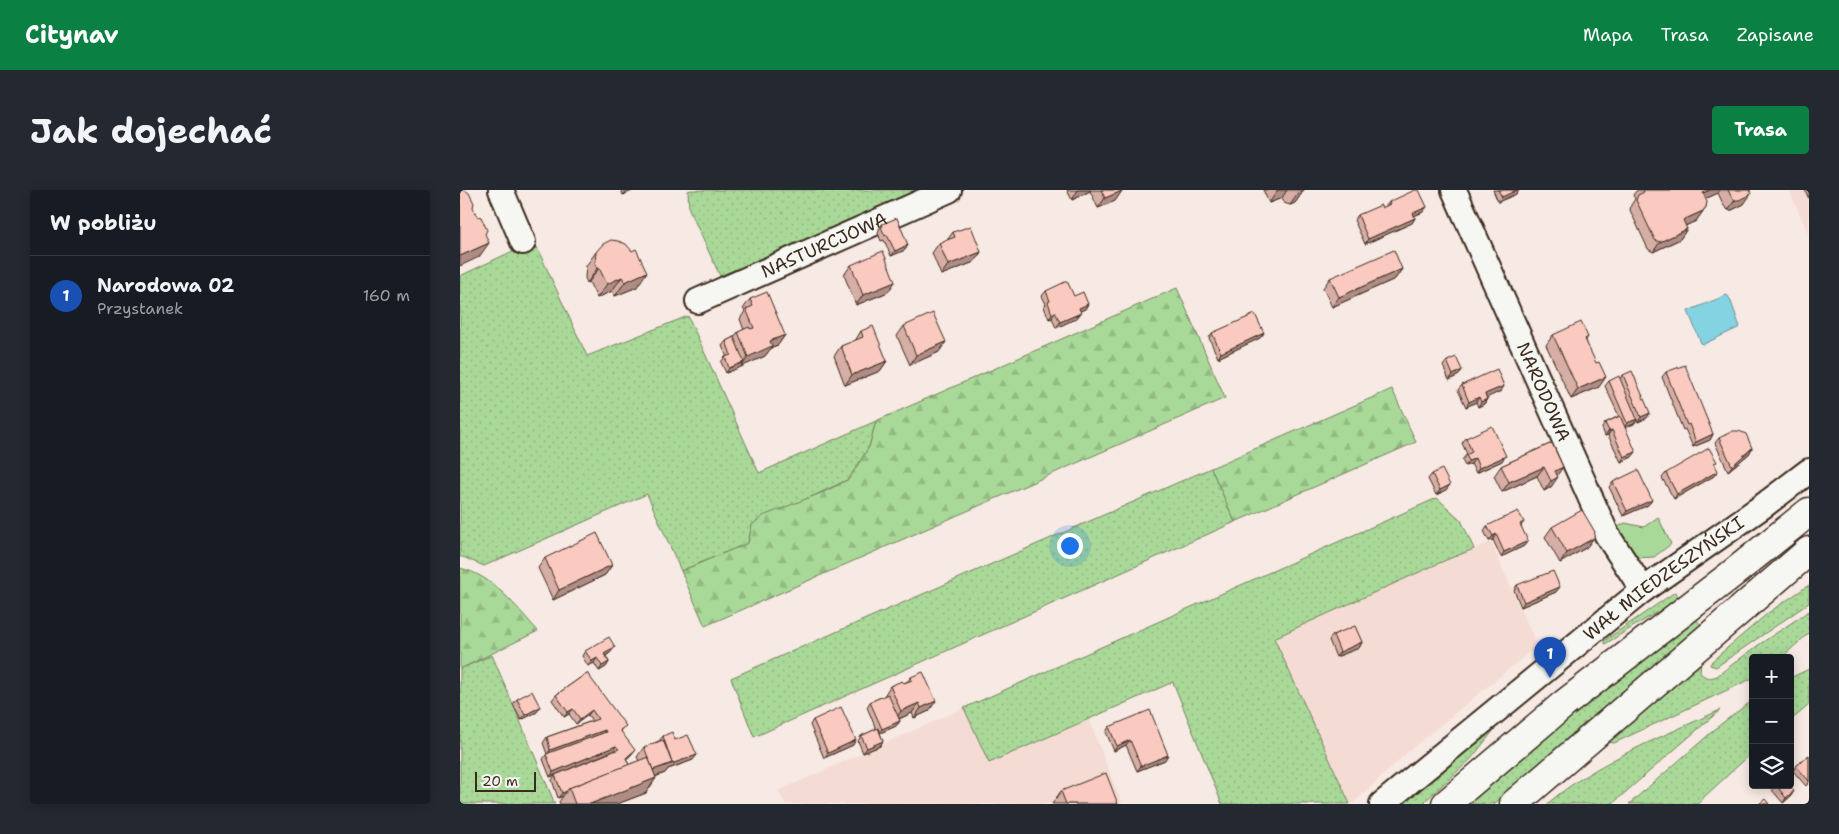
<!DOCTYPE html>
<html lang="pl">
<meta charset="utf-8">
<style>
body{margin:0;font-family:"Shantell Sans",sans-serif;background:#242831;color:#f1f3f6}
.controls{position:absolute;right:15px;bottom:15px;display:grid;overflow:hidden;border-radius:5px;box-shadow:0 2px 12px #0003}
.controls button{width:45px;height:45px;display:grid;place-items:center;padding:0;border:0;border-bottom:1px solid #363941;background:#171b24;color:#f1f3f6;font:25px sans-serif}
.scale{position:absolute;left:15px;bottom:12px;width:61px;box-sizing:border-box;padding-left:5px;border:2px solid #3b2a1e;border-top:0;font-size:14px;line-height:18px;white-space:nowrap;color:#3b2a1e;-webkit-text-stroke:4px #f6f6f2;paint-order:stroke}
.you{position:absolute;left:609px;top:355px;width:18px;height:18px;margin:-12px;border:4px solid #fff;border-radius:50%;background:#1a73e8;box-shadow:0 0 0 8px #1a73e833}
.badge{display:grid;place-items:center;width:32px;height:32px;border-radius:50%;background:#0b8043;color:#fff;font-size:16px;font-weight:700}
.pin{position:absolute;translate:-50% -41px;filter:drop-shadow(0 1px 2px #0008)}
.pin::after{content:'';position:absolute;top:26px;width:18px;height:15px;background:inherit;clip-path:polygon(0 0,100% 0,50% 100%)}
.list{margin:0;padding:0;list-style:none}
h2{display:flex;justify-content:space-between;align-items:center;height:65px;margin:0;padding:0 20px;font-size:21px}
h2 small{font-size:16px;font-weight:400;color:#9ea1a6}
.list li{display:grid;grid-template-columns:32px 1fr auto;gap:15px;align-items:center;box-sizing:border-box;height:80px;padding:0 20px;border-top:1px solid #363941}
.list b{display:block;font-size:19px;white-space:nowrap}
.list p{margin:0;font-size:16px;white-space:nowrap;color:#9ea1a6}
.list em{font-size:16px;font-style:normal;color:#9ea1a6}
.icon{flex:none;width:28px;height:28px;fill:none;stroke:currentColor;stroke-width:2;stroke-linecap:round;stroke-linejoin:round}
.map{position:relative;flex:none;width:1349px;height:614px;overflow:hidden;border-radius:5px}
header{display:flex;align-items:center;gap:30px;box-sizing:border-box;height:70px;padding:0 25px;background:#0b8043;color:#fff}
header strong{font-size:24px}
nav{display:flex;gap:28px;margin-inline-start:auto;font-size:18px}
.intro{display:flex;align-items:center;justify-content:space-between;box-sizing:border-box;height:120px;padding:0 30px}
h1{margin:0;font-size:35px}
.button{padding:12px 22px;border-radius:5px;background:#0b8043;color:#fff;font-size:18px;font-weight:700}
main{display:flex;gap:30px;padding:0 30px}
aside{flex:1;background:#171b24;border-radius:5px;box-shadow:0 2px 12px #0003}
.map>svg:first-child{display:block}
.built{fill:#f4dcd4}
.grass{fill:url(#grass-dots);stroke:#72825c}
.forest{fill:url(#forest-firs);stroke:#72825c}
.garden{fill:#a9d999;stroke:#72825c}
.water{fill:#84d3e2;stroke:#678f94}
.lines{fill:none;stroke-linecap:round;stroke-linejoin:round}
.street-casing{stroke:#3b2a1e;stroke-width:28}
.secondary-casing{stroke:#3b2a1e;stroke-width:31}
.street{stroke:#f6f6f2;stroke-width:24}
.secondary{stroke:#f6f6f2;stroke-width:28}
.wall{fill:#d7aea5;stroke:#3b2a1e}
.shaded-wall{fill:#af8d86;stroke:#3b2a1e}
.building{fill:#facac0;stroke:#3b2a1e}
.labels{text-anchor:middle;dominant-baseline:central;stroke-width:4;stroke-linejoin:round;paint-order:stroke}
.street-label{font-size:18px;fill:#3b2a1e;stroke:#f6f6f2}
</style>
<header>
<strong>Citynav</strong>
<nav><a>Mapa</a><a>Trasa</a><a>Zapisane</a></nav>
</header>
<div class="intro"><h1>Jak dojechać</h1><a class="button">Trasa</a></div>
<main>
<aside>
<h2>W pobliżu<small></small></h2>
<ul class="list">
<li><span class="badge" style="background:#1a4fb4">1</span><div><b>Narodowa 02</b><p>Przystanek</p></div><em>160 m</em></li>
</ul>
</aside>
<div class="map">
<svg width="1349" height="614" viewBox="0 0 1349 614">
<defs>
<pattern id="grass-dots" width="8" height="8" patternUnits="userSpaceOnUse" patternTransform="scale(1.25)"><rect width="8" height="8" fill="#a9d999"/><path d="M2 2h.1M6 6h.1" fill="none" stroke="#92ba83" stroke-width="1.8" stroke-linecap="round"/></pattern>
<pattern id="forest-firs" width="22" height="20" patternUnits="userSpaceOnUse" patternTransform="scale(1.25)"><rect width="22" height="20" fill="#a9d999"/><path d="M5 1l3.5 6h-7zM16 11l3.5 6h-7z" fill="#92ba83"/></pattern>
</defs>
<rect width="100%" height="100%" fill="#f7e9e3"/>
<filter id="ink" filterUnits="userSpaceOnUse"><feTurbulence type="fractalNoise" baseFrequency=".02" numOctaves="2"/><feDisplacementMap in="SourceGraphic" scale="10" xChannelSelector="R" yChannelSelector="G"/><feConvolveMatrix kernelMatrix="1 2 1 2 8 2 1 2 1" color-interpolation-filters="sRGB"/></filter>
<g filter="url(#ink)">
<g class="built">
<path d="M1329,0H1349V45Z"/>
<path d="M1031,352L1077,456L949,561L892,614H890L814,448L986,370Z"/>
<path d="M504,518L529,573L629,530L662,614H326L318,601Z"/>
</g>
<g class="grass">
<path d="M231,0H477L282,85L276,79L260,86L229,19L228,1Z"/>
<path d="M74,51L127,166L228,126L299,283L416,231L409,257L389,289L292,335L288,353L221,381L187,304L24,376L3,367H0V86Z"/>
<path d="M751,278L775,332L294,547L271,488Z"/>
<path d="M977,308L1001,330L1014,359L986,370L814,448L890,614H762L713,492L529,573L504,518Z"/>
<path d="M1349,395V413L1256,477L1250,475L1252,471L1308,423Z"/>
<path d="M1215,402L1220,408L1145,454L1144,451Z"/>
<path d="M1349,421V443L1321,468H1293V488L1154,553L1147,552L1241,471L1240,483C1246,488 1249,489 1257,486L1297,456Z"/>
<path d="M1235,428L1241,435L1034,614H1005L1114,523Z"/>
<path d="M32,465L95,614H0V479Z"/>
<path d="M1349,479V515L1330,531V488Z"/>
<path d="M1293,510V562L1244,607L1239,614H1169L1261,534Z"/>
<path d="M1260,520L1152,614H1087C1137,571 1200,548 1260,520Z"/>
<path d="M1041,531L1011,569L965,611L966,614H941L942,611Z"/>
</g>
<g class="forest">
<path d="M717,98L765,208L245,436L221,381L288,353L292,335L303,326L366,301L389,289L409,257L416,231Z"/>
<path d="M932,199L956,252L775,332L751,278Z"/>
<path d="M0,378C34,386 56,417 78,441L0,479Z"/>
</g>
<path class="garden" d="M1198,327L1211,354L1194,367L1175,368L1169,363L1158,337L1165,333L1184,337Z"/>
<path class="water" d="M1267,105L1270,109L1280,137L1244,154L1241,153L1228,121Z"/>
<g class="lines">
<g class="street-casing">
<g id="street">
<path d="M41,0L63,52"/>
<path id="s1" d="M994,0L1147,345L1183,400"/>
<path id="s2" d="M238,111L489,0"/>
<path id="s3" d="M922,614L1183,400L1303,316L1349,281"/>
</g>
</g>
<g class="secondary-casing">
<g id="secondary">
<path d="M986,614L1104,514L1272,384L1349,322"/>
<path d="M1054,614L1349,361"/>
</g>
</g>
<use href="#street" class="street"/>
<use href="#secondary" class="secondary"/>
</g>
<g class="wall">
<path d="M161,0H174L163,5Z"/>
<path d="M607,0H662L655,11L638,18L630,1L612,10Z"/>
<path d="M803,0H844L835,13L830,15L824,13L822,8L809,13Z"/>
<path d="M1033,0H1059L1056,4L1038,12Z"/>
<path d="M1177,0H1291L1290,1L1284,14L1272,20H1268L1264,16L1258,3L1245,9L1246,17L1236,31L1225,36L1227,39L1220,49L1193,62L1188,59L1170,20L1171,15L1175,9L1173,5Z"/>
<path d="M1345,0H1349V9Z"/>
<path d="M929,12L963,22L954,26L955,28L952,33L905,54L894,30L898,25L922,18L926,16Z"/>
<path d="M422,34L448,55L445,60L431,66L424,50L421,51L418,43L419,40V39Z"/>
<path d="M493,42L521,62L514,72L481,85L472,63L479,53L488,49Z"/>
<path d="M136,62L177,97L155,106L152,101L137,108L129,92L127,93L125,88L126,76Z"/>
<path d="M391,75L428,102L396,115L384,85Z"/>
<path d="M942,79L935,89L872,117L863,98L870,88Z"/>
<path d="M586,101L614,106L628,114L625,119L620,121L617,128L596,138L592,128L589,129L584,117L586,114L582,106Z"/>
<path d="M290,109L325,145L318,155L312,157L305,166L266,183L261,172L265,167H267L262,156L266,151L274,147L278,142L284,140L280,129L285,121L283,119Z"/>
<path d="M444,136L479,162L450,175L437,146Z"/>
<path d="M401,141L427,171L420,181L385,195L374,166L381,156L395,151Z"/>
<path d="M752,143H804L800,148L758,168L749,148Z"/>
<path d="M1093,145L1128,147L1126,150L1139,197L1111,209L1086,155Z"/>
<path d="M987,171L999,185L989,190L983,176Z"/>
<path d="M1206,182L1253,244L1250,250L1233,257L1225,239L1223,240L1202,187Z"/>
<path d="M1163,185L1187,228L1178,232L1177,230L1174,234L1165,237L1172,267L1161,272L1148,245L1145,246L1142,238L1145,233L1159,226L1145,196L1149,191L1160,189Z"/>
<path d="M1002,195L1044,196L1041,201L1027,207V209L1024,214L1018,217L1016,212L1006,217L998,200Z"/>
<path d="M1006,248L1042,271L1016,283L1011,274L1005,276L1002,270L1006,265L1007,264L1002,253Z"/>
<path d="M1259,248L1292,258L1289,264L1268,281L1255,253Z"/>
<path d="M1092,253L1097,286L1091,297L1084,301L1077,286L1042,302L1034,286L1041,276Z"/>
<path d="M1255,275L1254,286L1214,309L1202,288L1206,283Z"/>
<path d="M972,284L986,300L976,305L968,289Z"/>
<path d="M1153,292L1192,310L1188,315L1163,326L1149,297Z"/>
<path d="M1064,332L1061,336L1064,356L1041,367L1033,350L1029,351L1024,341L1027,336Z"/>
<path d="M1092,337L1127,357L1100,373L1085,347Z"/>
<path d="M85,368L152,375L145,385L93,410L78,378Z"/>
<path d="M1057,395L1096,402L1061,417L1054,400Z"/>
<path d="M873,445L902,452L899,458L876,467L869,450Z"/>
<path d="M125,461L151,462L146,466L149,472L146,477L139,481L134,473L128,476L122,466Z"/>
<path d="M127,483L162,541L161,542L171,565L166,569L169,575L179,571L177,567L184,557L199,551L203,546L215,550L233,570L208,579L205,583L195,587L196,588L186,603L157,614H100L99,612L103,606L98,608L92,590L95,585L153,561L90,587L83,569L87,564L83,553L87,547L132,531L128,525L116,534L109,524L104,527L92,510L96,505Z"/>
<path d="M451,487L469,521L454,528L452,523L439,529L440,531L436,536L420,543L423,551L420,556L403,563L398,551L401,546L416,539L407,517L410,512L424,506L430,496L444,493L448,491Z"/>
<path d="M57,509L77,522L61,530L53,514Z"/>
<path d="M353,530L393,555L364,568L350,535Z"/>
<path d="M649,537L705,570L677,581L666,555L654,561L646,542Z"/>
<path d="M1349,565V593L1346,596L1333,581L1336,576Z"/>
<path d="M1315,595L1331,606L1323,613L1312,600Z"/>
<path d="M601,601L658,614H592Z"/>
</g>
<g class="shaded-wall">
<path d="M167,0H174L163,5Z"/>
<path d="M618,0H631L630,1L612,10Z"/>
<path d="M818,0H827L822,8L809,13Z"/>
<path d="M842,0H844L835,13L830,15L840,1Z"/>
<path d="M1057,0H1059L1056,4L1038,12L1042,7Z"/>
<path d="M1250,0H1260L1258,3L1236,13L1243,3Z"/>
<path d="M662,1L655,11L638,18L645,8Z"/>
<path d="M1291,4L1284,14L1272,20H1268L1275,10Z"/>
<path d="M967,17L963,22L949,28L953,23Z"/>
<path d="M1243,21L1236,31L1216,40L1223,30Z"/>
<path d="M955,28L952,33L905,54L908,49Z"/>
<path d="M1227,39L1220,49L1193,62L1200,52Z"/>
<path d="M29,53L19,67L0,76V66Z"/>
<path d="M448,55L445,60L431,66L435,61Z"/>
<path d="M521,62L514,72L481,85L488,75Z"/>
<path d="M139,78L129,92L127,93L137,79Z"/>
<path d="M942,79L935,89L872,117L879,107Z"/>
<path d="M187,82L177,97L155,106L165,92Z"/>
<path d="M162,87L152,101L137,108L147,94Z"/>
<path d="M435,92L428,102L396,115L403,105Z"/>
<path d="M628,114L625,119L615,123L619,118Z"/>
<path d="M595,122L592,128L589,129L592,124Z"/>
<path d="M621,123L617,128L596,138L600,132Z"/>
<path d="M804,143L800,148L758,168L761,163Z"/>
<path d="M325,145L318,155L312,157L305,166L281,177L288,167L310,151Z"/>
<path d="M486,152L479,162L450,175L456,165Z"/>
<path d="M427,171L420,181L385,195L392,185Z"/>
<path d="M284,172L281,177L266,183L269,178Z"/>
<path d="M1002,180L999,185L989,190L993,185Z"/>
<path d="M1146,187L1139,197L1111,209L1118,199Z"/>
<path d="M1044,196L1041,201L1022,210L1025,204Z"/>
<path d="M1019,207L1016,212L1006,217L1009,212Z"/>
<path d="M1027,209L1024,214L1018,217L1021,212Z"/>
<path d="M1190,223L1187,228L1178,232L1181,227Z"/>
<path d="M1177,229L1174,234L1164,238L1167,233Z"/>
<path d="M1152,240L1148,245L1145,246L1149,241Z"/>
<path d="M1253,244L1250,250L1233,257L1236,252Z"/>
<path d="M1292,258L1289,264L1268,281L1272,276Z"/>
<path d="M1176,262L1172,267L1161,272L1164,267Z"/>
<path d="M1046,266L1042,271L1016,283L1019,278Z"/>
<path d="M1015,268L1011,274L1005,276L1009,271Z"/>
<path d="M1084,277L1077,286L1042,302L1049,292Z"/>
<path d="M1103,277L1096,287L1095,281Z"/>
<path d="M1258,281L1254,286L1214,309L1217,304Z"/>
<path d="M1098,287L1091,297L1084,301L1091,291Z"/>
<path d="M990,295L986,300L976,305L980,300Z"/>
<path d="M1192,310L1188,315L1163,326L1167,321Z"/>
<path d="M1036,344L1033,350L1029,351L1033,346Z"/>
<path d="M1134,348L1127,357L1100,373L1107,363Z"/>
<path d="M1068,351L1064,356L1041,367L1044,362Z"/>
<path d="M152,375L145,385L93,410L99,400Z"/>
<path d="M1100,397L1096,402L1061,417L1064,412Z"/>
<path d="M902,452L899,458L876,467L880,462Z"/>
<path d="M155,457L151,462L141,469L144,464Z"/>
<path d="M137,468L134,473L128,476L132,471Z"/>
<path d="M149,472L146,477L139,481L142,476Z"/>
<path d="M476,511L469,521L454,528L461,518Z"/>
<path d="M459,513L452,523L434,531L441,521Z"/>
<path d="M80,517L77,522L61,530L65,525Z"/>
<path d="M113,519L109,524L104,527L108,522Z"/>
<path d="M132,520L128,525L116,534L120,529Z"/>
<path d="M440,531L436,536L418,544L422,539Z"/>
<path d="M145,540L142,545L87,565L90,560Z"/>
<path d="M396,550L393,555L364,568L368,563Z"/>
<path d="M670,550L666,555L654,561L657,556Z"/>
<path d="M423,551L420,556L403,563L407,558Z"/>
<path d="M156,556L153,561L90,587L93,582Z"/>
<path d="M175,560L171,565L162,573L166,568Z"/>
<path d="M237,565L233,570L208,579L205,583L186,590L193,580Z"/>
<path d="M708,565L705,570L677,581L681,576Z"/>
<path d="M196,588L186,603L157,614H130Z"/>
<path d="M107,601L103,606L98,608L102,603Z"/>
<path d="M1334,601L1331,606L1323,613L1326,608Z"/>
</g>
<g class="building">
<path d="M0,0H5L9,3L14,13L13,17L17,26L21,27L27,40L25,44L29,53L0,66Z"/>
<path d="M641,0H662V1L645,8Z"/>
<path d="M955,0H959L967,17L953,23L955,28L908,49L898,25L921,15L922,18L930,14L929,12Z"/>
<path d="M1038,0H1057L1042,7Z"/>
<path d="M1183,0H1250L1243,3L1247,12L1246,17L1243,21L1223,30L1227,39L1200,52L1195,50L1176,10L1178,5L1184,2Z"/>
<path d="M1268,0H1289L1291,4L1279,10H1275L1271,6Z"/>
<path d="M437,28L448,55L435,61L427,45L425,46L421,37L423,36L422,34Z"/>
<path d="M511,36L521,62L488,75L479,53L495,47L493,42Z"/>
<path d="M151,50L158,51L166,54L172,61L176,59L187,82L165,92L162,87L147,94L139,78L137,79L135,73L136,62L143,54Z"/>
<path d="M934,60L942,79L879,107L870,88Z"/>
<path d="M423,61L435,92L403,105L391,75Z"/>
<path d="M607,91L614,106L623,102L628,114L619,118L621,123L600,132L595,122L592,124L588,112L590,111L586,101Z"/>
<path d="M307,102L325,145L310,151L312,156L288,167L278,142L289,137L290,139L294,138L286,119L293,116L290,109Z"/>
<path d="M473,123L486,152L456,165L444,136Z"/>
<path d="M795,124L804,143L761,163L752,143Z"/>
<path d="M1121,132L1128,147L1125,149L1136,173L1139,172L1146,187L1118,199L1093,145Z"/>
<path d="M413,136L427,171L392,185L381,156L403,147L401,141Z"/>
<path d="M274,147L284,172L269,178L265,167L271,165L266,151Z"/>
<path d="M996,167L1002,180L993,185L987,171Z"/>
<path d="M1225,175L1253,244L1236,252L1229,234L1227,235L1206,182Z"/>
<path d="M1037,179L1044,196L1025,204L1027,209L1021,212L1019,207L1009,212L1002,195Z"/>
<path d="M1172,181L1190,223L1181,227L1163,185Z"/>
<path d="M1159,186L1177,229L1167,233L1149,191Z"/>
<path d="M1160,226L1176,262L1164,267L1152,240L1149,241L1145,233Z"/>
<path d="M1032,236L1046,266L1019,278L1015,268L1009,271L1006,265L1012,262L1006,248Z"/>
<path d="M1273,241H1279L1286,244L1292,258L1272,276L1259,248Z"/>
<path d="M1092,253L1103,277L1095,281L1098,287L1091,291L1084,277L1049,292L1041,276Z"/>
<path d="M1249,258L1257,272L1254,273L1258,281L1217,304L1206,283Z"/>
<path d="M982,279L990,295L980,300L972,284Z"/>
<path d="M1178,280L1192,310L1167,321L1153,292Z"/>
<path d="M1122,320L1135,342L1134,348L1107,363L1092,337Z"/>
<path d="M1058,321L1064,332L1060,334L1068,351L1044,362L1036,344L1033,346L1027,336Z"/>
<path d="M137,343L152,375L99,400L85,368Z"/>
<path d="M1093,381L1100,397L1064,412L1057,395Z"/>
<path d="M895,436L902,452L880,462L873,445Z"/>
<path d="M149,447L155,457L144,464L149,472L142,476L137,468L132,471L125,461Z"/>
<path d="M463,482L476,511L461,518L459,513L441,521L430,496L442,491L444,493L452,490L451,487Z"/>
<path d="M127,483L166,536L160,540L175,560L166,568L169,575L109,598L107,601L102,603L95,585L159,559L156,556L93,582L86,564L146,542L145,540L90,560L87,547L138,529L132,520L120,529L113,519L108,522L96,505Z"/>
<path d="M72,501L80,517L65,525L57,509Z"/>
<path d="M428,504L440,531L422,539L410,512Z"/>
<path d="M381,517L396,550L368,563L353,530Z"/>
<path d="M690,520L708,565L681,576L670,550L657,556L649,537Z"/>
<path d="M418,538L423,551L407,558L401,546Z"/>
<path d="M212,542L215,550L228,545L237,565L211,574L212,573L203,546Z"/>
<path d="M203,550L212,573L193,580L184,557Z"/>
<path d="M1349,565V591L1336,576Z"/>
<path d="M188,567L196,588L130,614H115L109,598Z"/>
<path d="M646,583L658,614H606L601,601Z"/>
<path d="M1316,595H1329L1334,601L1326,608Z"/>
<path d="M1305,609L1309,614H1299Z"/>
</g>
</g>
<g class="labels">
<g class="street-label">
<text stroke="none"><textPath href="#s2" startOffset="138">NASTURCJOWA</textPath></text>
<text stroke="none"><textPath href="#s1" startOffset="221">NARODOWA</textPath></text>
<text stroke="none"><textPath href="#s3" startOffset="361">WAŁ MIEDZESZYŃSKI</textPath></text>
</g>
</g>
</svg>
<div class="controls">
<button>+</button>
<button>−</button>
<button><svg class="icon" aria-label="layers" viewBox="0 0 24 24"><path d="M12 4l9 5-9 5-9-5zM3 14l9 5 9-5"/></svg></button>
</div>
<div class="scale">20 m</div>
<div class="you"></div>
<div class="pin badge" style="left:1090px;top:488px;background:#1a4fb4">1</div>
</div>
</main>
